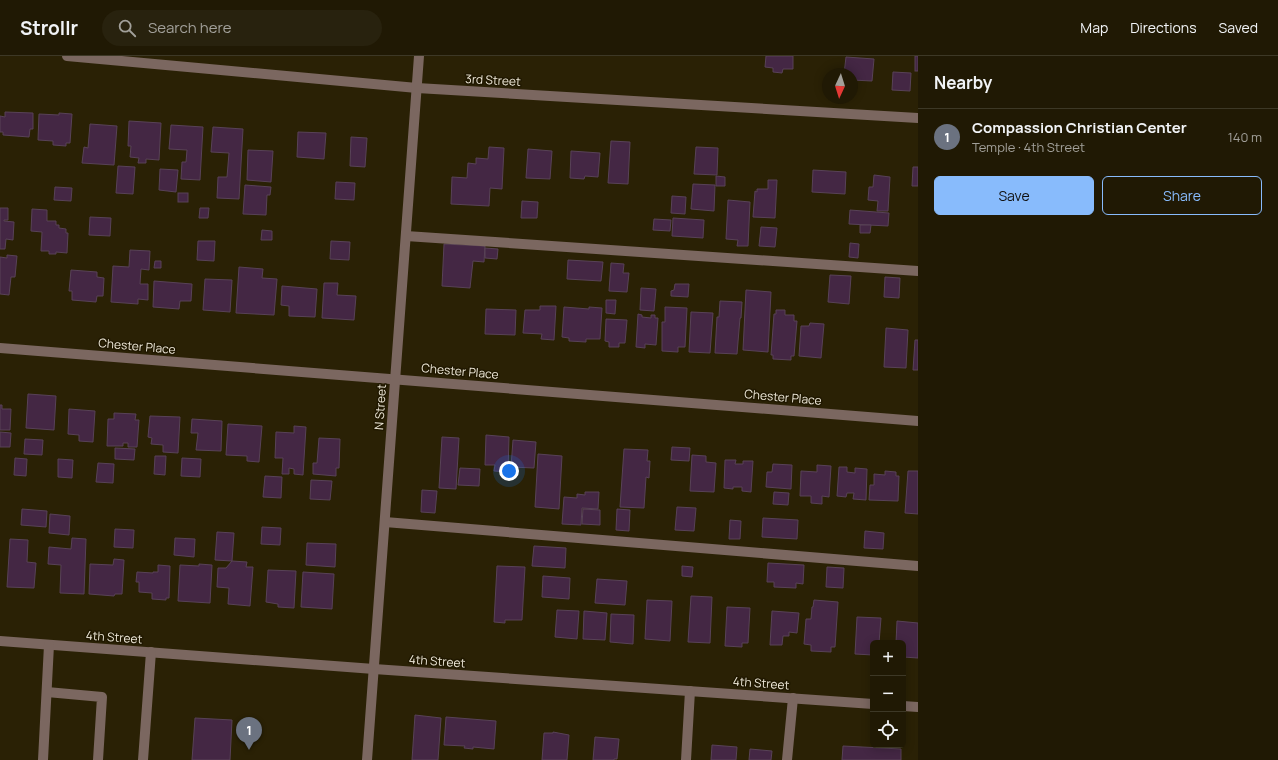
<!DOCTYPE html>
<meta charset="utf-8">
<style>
body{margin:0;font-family:Manrope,sans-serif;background:#28220e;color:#f1f3f6}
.controls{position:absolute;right:12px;bottom:12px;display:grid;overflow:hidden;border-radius:6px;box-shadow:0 2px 10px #0003}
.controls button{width:36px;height:36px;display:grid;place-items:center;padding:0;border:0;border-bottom:1px solid #3d3826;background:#201904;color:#f1f3f6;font:20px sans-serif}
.compass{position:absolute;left:822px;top:12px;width:36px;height:36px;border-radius:50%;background:#201904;box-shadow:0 2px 10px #0003;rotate:184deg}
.you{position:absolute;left:509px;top:415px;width:14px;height:14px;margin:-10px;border:3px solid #fff;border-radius:50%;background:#1a73e8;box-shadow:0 0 0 6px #1a73e833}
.badge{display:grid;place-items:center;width:26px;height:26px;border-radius:50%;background:#88bbfc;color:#fff;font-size:13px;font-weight:700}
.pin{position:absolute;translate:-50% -33px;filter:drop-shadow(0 1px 2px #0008)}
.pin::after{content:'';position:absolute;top:21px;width:14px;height:12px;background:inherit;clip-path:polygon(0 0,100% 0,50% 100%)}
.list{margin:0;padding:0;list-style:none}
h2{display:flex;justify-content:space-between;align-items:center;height:52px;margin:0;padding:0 16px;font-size:17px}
h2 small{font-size:13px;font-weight:400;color:#a2a09a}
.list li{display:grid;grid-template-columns:26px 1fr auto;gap:12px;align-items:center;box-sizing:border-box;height:56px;padding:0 16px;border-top:1px solid #3d3826}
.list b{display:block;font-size:15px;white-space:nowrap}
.list p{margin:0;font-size:13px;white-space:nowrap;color:#a2a09a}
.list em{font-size:13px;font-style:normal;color:#a2a09a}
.actions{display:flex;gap:8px;padding:12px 16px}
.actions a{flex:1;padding:9px 0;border:1px solid #88bbfc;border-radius:6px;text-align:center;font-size:14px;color:#88bbfc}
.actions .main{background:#88bbfc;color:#111}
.icon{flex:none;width:22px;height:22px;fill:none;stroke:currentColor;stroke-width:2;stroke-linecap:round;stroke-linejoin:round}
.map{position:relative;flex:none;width:918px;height:704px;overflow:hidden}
header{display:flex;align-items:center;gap:24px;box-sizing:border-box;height:56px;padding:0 20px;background:#201904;border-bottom:1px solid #3d3826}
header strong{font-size:19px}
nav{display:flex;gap:22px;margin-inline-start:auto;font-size:14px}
.search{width:280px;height:36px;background:#28220e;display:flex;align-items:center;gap:10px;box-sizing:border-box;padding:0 14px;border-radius:22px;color:#a2a09a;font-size:15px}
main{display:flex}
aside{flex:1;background:#201904}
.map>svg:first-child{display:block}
.building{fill:#442744;stroke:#584257}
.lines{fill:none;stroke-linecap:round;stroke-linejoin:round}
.minor{stroke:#7b6760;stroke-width:10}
.labels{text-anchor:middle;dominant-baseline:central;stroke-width:3;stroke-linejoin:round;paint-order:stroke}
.street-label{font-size:12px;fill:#efe9d9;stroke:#201800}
</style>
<header>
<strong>Strollr</strong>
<div class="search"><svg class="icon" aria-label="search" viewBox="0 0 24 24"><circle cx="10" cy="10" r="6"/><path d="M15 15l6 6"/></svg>Search here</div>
<nav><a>Map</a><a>Directions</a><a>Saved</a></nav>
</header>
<main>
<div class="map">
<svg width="918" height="704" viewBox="0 0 918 704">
<rect width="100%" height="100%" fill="#2a2105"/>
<g class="building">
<path d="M766,0H793V13H783L782,17L773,16V12L765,11Z"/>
<rect x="915" y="0" width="3" height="15"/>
<path d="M846,1L874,3L872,25L852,24V18H844Z"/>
<path d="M893,16L911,17L910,35L892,34Z"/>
<path d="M5,56L33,57V73H30L29,81L3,79V76H0V60L5,61Z"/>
<path d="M59,57L72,58L70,87H66V90L53,89V85L38,84L39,58L59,59Z"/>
<path d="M129,65L161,67L159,104L146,103V107H138L139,102L130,101L131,90H128Z"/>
<path d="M90,68L117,70L114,109L82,107L84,91L88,92Z"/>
<path d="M171,69L203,71L200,124L181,123L182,106H186L187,94L169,93Z"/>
<path d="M213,71L243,73L239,143L217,142L218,121H227L229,97L211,96Z"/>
<path d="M298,76L326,77L324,103L297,101Z"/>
<path d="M351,81L367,82L365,111L350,110Z"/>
<path d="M611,85L630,86L628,128L608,127Z"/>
<path d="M489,91L504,92L502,133L490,132L489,150L451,148L452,121L467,122L468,107L476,108V102L488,103Z"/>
<path d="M696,91L718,92L717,119L694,118Z"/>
<path d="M528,93L552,95L550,123L526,122Z"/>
<path d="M248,94L273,95L271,126L247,124Z"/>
<path d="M571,95L600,97L598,121L585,120L584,123L570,122Z"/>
<path d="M118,110L135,111L133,138L116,137Z"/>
<path d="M913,111H918V130H912Z"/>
<path d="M160,113L178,114L176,136L159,134Z"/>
<path d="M813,114L846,116L845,138L812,136Z"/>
<path d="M874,119L890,121L888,155H877L878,145L868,144L869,131H873Z"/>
<path d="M716,120L725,121V130H716Z"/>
<path d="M768,124H777L775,162L753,161L755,135L757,136V133H768Z"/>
<path d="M336,126L355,127L354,144L335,143Z"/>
<path d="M693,128L715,129L714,155L691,153Z"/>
<path d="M245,129L271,131L270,139H267L266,159L243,158Z"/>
<path d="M55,131L72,132L71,145L54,144Z"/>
<rect x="178" y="137" width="10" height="9"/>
<path d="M672,140L686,141L685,158L671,157Z"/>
<path d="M728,144L750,146L748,190H737L738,184L726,183Z"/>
<path d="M522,145L538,146L537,162H521Z"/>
<path d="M0,152H8V164H4V165L14,166L13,184L6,183L5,193H0Z"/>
<path d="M200,152H209L208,162H199Z"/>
<path d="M32,153L47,154V165H56V169H59V172L66,173V177H68L67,197L56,196V198H49V195H41L42,176L31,175Z"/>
<path d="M850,154L889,157L888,170L849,168Z"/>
<path d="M90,161L111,162L110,180L89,179Z"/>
<path d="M673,162L704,164L703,182L672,180Z"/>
<path d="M654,163L671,164L670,175L653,174Z"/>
<path d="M860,169H871L870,177H860Z"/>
<path d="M761,171L777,172L775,191L759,190Z"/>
<path d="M262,174L272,175V184H261Z"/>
<path d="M198,185H215L214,205L197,204Z"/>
<path d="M331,185L350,186L349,204L330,203Z"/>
<path d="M850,187L859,188L858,202L849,201Z"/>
<path d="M444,188L485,190L484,206L473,205L470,232L442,230Z"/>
<path d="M485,192L498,193L497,203L485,202Z"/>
<path d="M130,194L150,195L149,214L141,213L140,228H148V244L138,243V248L111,246L113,210L129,211Z"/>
<path d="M7,199L17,200L15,221H11L9,239L0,238V201L7,202Z"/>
<path d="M568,204L603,206L601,225L567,223Z"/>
<path d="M155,205H161V212H154Z"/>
<path d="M611,207L624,208L623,217H629L627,236L609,235Z"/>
<path d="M239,211L263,213L262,222L277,223L274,259L236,257Z"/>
<path d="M71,214L97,216V221L104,222L103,240H97L96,246L72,244V235H69Z"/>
<path d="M830,219L851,220L849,248L828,246Z"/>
<path d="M885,221L900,222L899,242L884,241Z"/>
<path d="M205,223L232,224L230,256L203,254Z"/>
<path d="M154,225L192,228L191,245H180L179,253L153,251Z"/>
<path d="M324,227H338L337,239L356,240L354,264L322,262Z"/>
<path d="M675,228H689L688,241L671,240V235L674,234Z"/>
<path d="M282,230L317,233L315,261L289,260V250L281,249Z"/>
<path d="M641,232L656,233L654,255L640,254Z"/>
<path d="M746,234L771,236L768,296L743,294Z"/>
<path d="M606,244H616L615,258L606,257Z"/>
<path d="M720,245L742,246L741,262H740L737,298L715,297L717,261H719Z"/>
<path d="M540,250H556L554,284L541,283L542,278L523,277L525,254H540Z"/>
<path d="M564,251L589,253V251L602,252L600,283H586V286L569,285V282L562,281Z"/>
<path d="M665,251L687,252L685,291H678V296L662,295V266H665Z"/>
<path d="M486,253L516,254L515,279L485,278Z"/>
<path d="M776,254H785V259H794V265H797L794,300H791V304L773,303V299H771L774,258H776Z"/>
<path d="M691,256L713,257L710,297L689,296Z"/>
<path d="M638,258L642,259V261L651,262V259H655V262H658L656,289L645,288V292L636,291Z"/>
<path d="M606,263L627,264L625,287H619V291H609V286L605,285Z"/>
<path d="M810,267L824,268L821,302L799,300L801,270H809Z"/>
<path d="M886,272L908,274L906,312L884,311Z"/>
<path d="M915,284H918V314H913Z"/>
<path d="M28,338L56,340L54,374L26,372Z"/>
<path d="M0,349H2V353H11L10,374H0Z"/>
<path d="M69,353L95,355L93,386L79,385V379L68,378Z"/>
<path d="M114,357L136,358L135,364H139L137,391H128V387H123V390H107L108,363H114Z"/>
<path d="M150,360L180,361L178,397L163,396V389L151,388L152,382L148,381Z"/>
<path d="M192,363L222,365L221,395L196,394L198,377H191Z"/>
<path d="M228,368L262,370L259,406L247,405V400L226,399Z"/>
<path d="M294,370L306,371L303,419L294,418V413L289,412V418H282L283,402H275L276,376L294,377Z"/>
<path d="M0,376L11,377L10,391H0Z"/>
<path d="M486,379L509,381L508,416L494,415L495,409H485Z"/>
<path d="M442,381L459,382L456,433L439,432Z"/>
<path d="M319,382L340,383L339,412H336V420L313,418V407H317Z"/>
<path d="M25,383L43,384L42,399L24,398Z"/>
<path d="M513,384L536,386L534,412L511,411Z"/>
<path d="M672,391L690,392L689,405L671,404Z"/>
<path d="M115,392L135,393L134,404L115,403Z"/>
<path d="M624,393L648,394L647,405H650L649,422L646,421L644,452L620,451Z"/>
<path d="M538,398L562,400L559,453L535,451Z"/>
<path d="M692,399L706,400V406L716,407L714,436L690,435Z"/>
<path d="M155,400H166L165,419L154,418Z"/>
<path d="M15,402L27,403L26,420L14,419Z"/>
<path d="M182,402L201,403L200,421L181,420Z"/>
<path d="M58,403L73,404L72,422L58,421Z"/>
<path d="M725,404H736L735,408H743V405H753L751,436L742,435V431H733V433L724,432Z"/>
<path d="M98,407L114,408L113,427L96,426Z"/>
<path d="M773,408L792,409L791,433L766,431L767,416H772Z"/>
<path d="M817,409L831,410L829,441L822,440V448L811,447V440H800L801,415L817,416Z"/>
<path d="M839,411H847V416L855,417V412L867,413L866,444L853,443L854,437H847L846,441L837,440Z"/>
<path d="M460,412L480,413L479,430L458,429Z"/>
<path d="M885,415L896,416V420H899L898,445L869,444L870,429H874V418L885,419Z"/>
<path d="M908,415H918V458L905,457Z"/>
<path d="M265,420L282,421L281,442L263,441Z"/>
<path d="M311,424L332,425L330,444L310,443Z"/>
<path d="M422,434L437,435L435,457L421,456Z"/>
<path d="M585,436H599L598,453L582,452L581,469L562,468L564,441L577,442V438L585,439Z"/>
<path d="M774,436L789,437L788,449L773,448Z"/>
<path d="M677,451L696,452L694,475L675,474Z"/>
<path d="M22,453L47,455L46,471L21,469Z"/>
<path d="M583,453L600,454V469L582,468Z"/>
<path d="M617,453L630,454L629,475L616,474Z"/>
<path d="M50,458L70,460L69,479L49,477Z"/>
<path d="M763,462L798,464L797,483L762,481Z"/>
<path d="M730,464L741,465L740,483H729Z"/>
<path d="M262,471L281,472L280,489L261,488Z"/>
<path d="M115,473L134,474L133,492L114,491Z"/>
<path d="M865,475L884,477L883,493L864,492Z"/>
<path d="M217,476L234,477L232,505L215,504Z"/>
<path d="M72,482L86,483L84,538L60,537L61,509L48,508L49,491L71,493Z"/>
<path d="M175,482L195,483L194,501L174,499Z"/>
<path d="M10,483L28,484L27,506L36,507L34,532L7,531Z"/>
<path d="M307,487L336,488L335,511L306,509Z"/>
<path d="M534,490L566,492L565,512L532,510Z"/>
<path d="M114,503L124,504L122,538H115L114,540L89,538L90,508L113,509Z"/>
<path d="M232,505L247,506L246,511H253L250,550L228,548L229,532L217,531L218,512H226Z"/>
<path d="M768,507L804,509L803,528L796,527V532L774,531V526H767Z"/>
<path d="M199,508L212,509L210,547L178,545L180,509L199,510Z"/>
<path d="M158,509L170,510L169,542H166V544L152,543V537L139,536V526H136L137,516L153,517V516H158Z"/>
<path d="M497,510L525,511L522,564H505V567L494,566Z"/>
<path d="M682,510L693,511L692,521L682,520Z"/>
<path d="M827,511L844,512L843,532L826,531Z"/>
<path d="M268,514L296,515L294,552L278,551V548L266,546Z"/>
<path d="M303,516L334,518L332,553L301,551Z"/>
<path d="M543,520L570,522L569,543L542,541Z"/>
<path d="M597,523L627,525L625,549L595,547Z"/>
<path d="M691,540L712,541L710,587L688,586Z"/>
<path d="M647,544L672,545L670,585L645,583Z"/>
<path d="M814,544L838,546L835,591H831V596L811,595V589L804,588L806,563H811L812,551H813Z"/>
<path d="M727,551L750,552L748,587H742V591L725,590Z"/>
<path d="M557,554L579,555L577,583L555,581Z"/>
<path d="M584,555L607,557L605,584L583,583Z"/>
<path d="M772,555L799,557L797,577L789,576V580H783L782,589H770Z"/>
<path d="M611,558L634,559L633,588L610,586Z"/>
<path d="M857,561L881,562L879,587H873V599L855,598Z"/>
<path d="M897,565L918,567V602L903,601V587H896Z"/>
<path d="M415,659L441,662L438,704H412Z"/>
<path d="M446,661L496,665L494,693L473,691V693L464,692L465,690L444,689Z"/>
<path d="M195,662L232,664L230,704H192Z"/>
<path d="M553,676L569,679L567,704H542L544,677H553Z"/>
<path d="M595,681L619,683L617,703H614V704H593Z"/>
<path d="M712,689L737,691L736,704H711Z"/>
<path d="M843,690L901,693V704H842Z"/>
<path d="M750,693L772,695L771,704H749Z"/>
</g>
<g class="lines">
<g class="minor">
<path d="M67,0L417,32L918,62"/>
<path d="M406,180L918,215"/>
<path d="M0,292L918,365"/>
<path d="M385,466L918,510"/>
<path d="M0,585L374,613L873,648"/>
<path d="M47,636L102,641L98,704"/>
<path d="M903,650L918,651"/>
<path d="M43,704L49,589"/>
<path d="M143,704L151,596"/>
<path d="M367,704L419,0"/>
<path d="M686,704L690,635"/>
<path d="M787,704L793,642"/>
</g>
</g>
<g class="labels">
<g class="street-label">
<text transform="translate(493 24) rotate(3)">3rd Street</text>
<text transform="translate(137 290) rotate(5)">Chester Place</text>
<text transform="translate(460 315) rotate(5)">Chester Place</text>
<text transform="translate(783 341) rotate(5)">Chester Place</text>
<text transform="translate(380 351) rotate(-86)">N Street</text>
<text transform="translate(114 581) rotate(4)">4th Street</text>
<text transform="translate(437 605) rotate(4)">4th Street</text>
<text transform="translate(761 627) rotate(4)">4th Street</text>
</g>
</g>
</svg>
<div class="controls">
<button>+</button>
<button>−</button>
<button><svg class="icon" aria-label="locate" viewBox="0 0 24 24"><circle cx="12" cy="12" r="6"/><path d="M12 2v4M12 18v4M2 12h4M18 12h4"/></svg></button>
</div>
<svg class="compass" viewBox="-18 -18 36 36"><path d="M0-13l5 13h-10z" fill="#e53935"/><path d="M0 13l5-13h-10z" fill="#a2a09a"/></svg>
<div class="you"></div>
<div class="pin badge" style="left:249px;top:694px;background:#6b7280">1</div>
</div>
<aside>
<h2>Nearby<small></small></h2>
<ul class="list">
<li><span class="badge" style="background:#6b7280">1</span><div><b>Compassion Christian Center</b><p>Temple · 4th Street</p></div><em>140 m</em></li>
</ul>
<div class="actions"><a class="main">Save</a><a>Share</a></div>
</aside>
</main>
